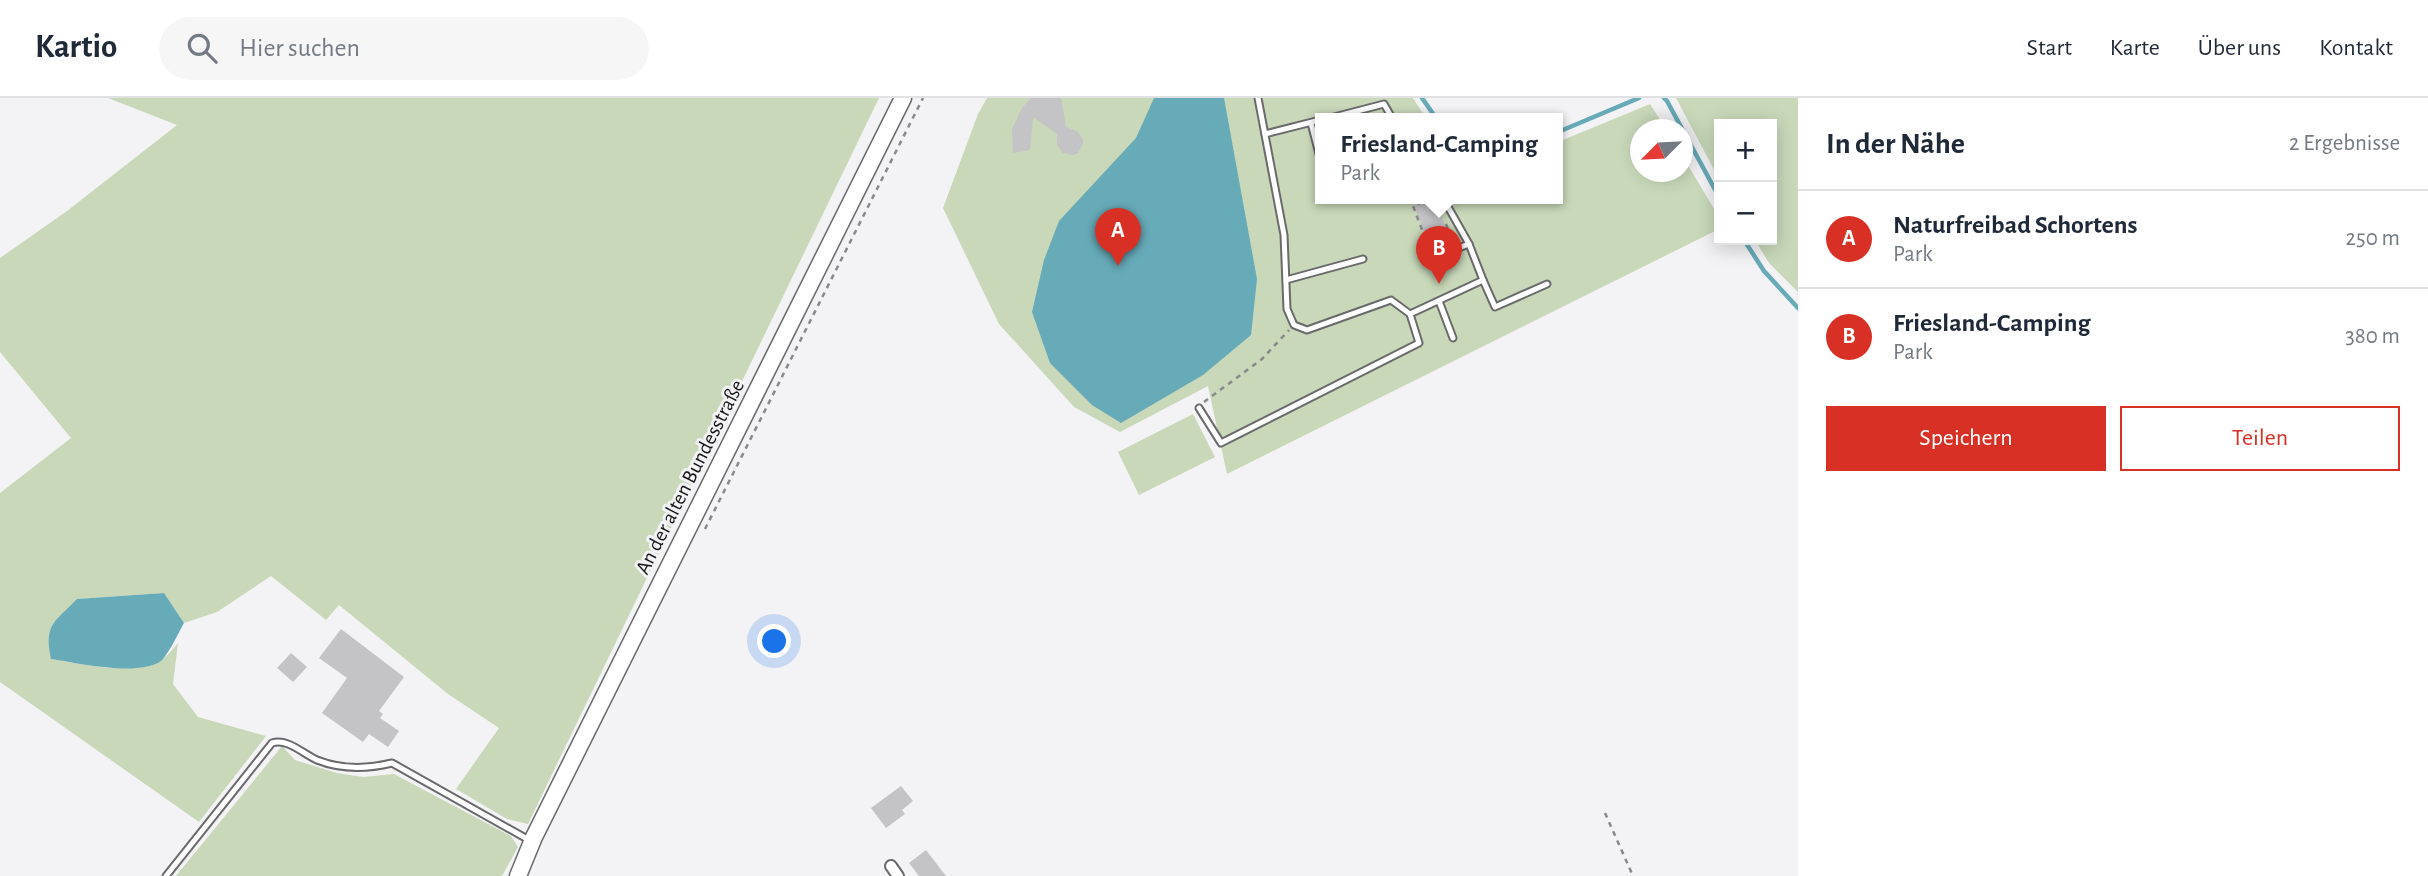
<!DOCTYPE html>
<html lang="de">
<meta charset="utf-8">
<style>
body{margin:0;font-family:"Alegreya Sans",sans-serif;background:#f6f6f7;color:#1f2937}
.controls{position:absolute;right:21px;top:21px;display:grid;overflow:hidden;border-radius:0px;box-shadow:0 4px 18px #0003}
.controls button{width:63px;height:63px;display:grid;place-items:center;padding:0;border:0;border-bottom:2px solid #e0e1e3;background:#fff;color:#1f2937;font:35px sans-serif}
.compass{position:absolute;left:1630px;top:21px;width:63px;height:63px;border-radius:50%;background:#fff;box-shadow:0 4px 18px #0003;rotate:246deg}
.you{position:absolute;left:775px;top:544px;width:24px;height:24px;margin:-18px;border:5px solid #fff;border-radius:50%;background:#1a73e8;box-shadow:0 0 0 10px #1a73e833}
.badge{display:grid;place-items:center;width:46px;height:46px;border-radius:50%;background:#d93025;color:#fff;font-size:23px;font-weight:700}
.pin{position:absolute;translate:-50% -58px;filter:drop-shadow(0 2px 4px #0008)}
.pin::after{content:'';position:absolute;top:37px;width:24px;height:21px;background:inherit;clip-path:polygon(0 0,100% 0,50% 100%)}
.popup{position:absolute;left:1315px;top:15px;width:248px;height:91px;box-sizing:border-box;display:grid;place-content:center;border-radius:0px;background:#fff;filter:drop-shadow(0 2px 5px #0005);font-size:23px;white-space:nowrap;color:#747a83}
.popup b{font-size:26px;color:#1f2937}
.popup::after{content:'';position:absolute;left:50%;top:100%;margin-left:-14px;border:14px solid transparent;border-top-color:#fff}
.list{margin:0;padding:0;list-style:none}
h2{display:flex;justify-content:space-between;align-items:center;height:91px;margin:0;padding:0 28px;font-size:30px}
h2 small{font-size:23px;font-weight:400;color:#747a83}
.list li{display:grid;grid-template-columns:46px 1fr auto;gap:21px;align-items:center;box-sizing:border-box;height:98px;padding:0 28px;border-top:2px solid #e0e1e3}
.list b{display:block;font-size:26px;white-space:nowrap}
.list p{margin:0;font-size:23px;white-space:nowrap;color:#747a83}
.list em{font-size:23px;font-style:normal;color:#747a83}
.actions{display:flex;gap:14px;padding:21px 28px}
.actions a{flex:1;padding:16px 0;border:2px solid #d93025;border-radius:0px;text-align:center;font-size:24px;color:#d93025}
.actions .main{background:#d93025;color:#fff}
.icon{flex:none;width:38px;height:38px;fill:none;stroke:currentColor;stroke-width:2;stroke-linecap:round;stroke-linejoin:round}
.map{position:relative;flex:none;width:1798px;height:778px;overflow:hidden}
header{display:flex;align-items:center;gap:42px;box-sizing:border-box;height:98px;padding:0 35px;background:#fff;border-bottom:2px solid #e0e1e3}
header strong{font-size:33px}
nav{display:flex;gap:38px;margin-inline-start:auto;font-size:24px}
.search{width:490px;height:63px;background:#f6f6f7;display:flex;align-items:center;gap:18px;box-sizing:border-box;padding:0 24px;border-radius:38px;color:#747a83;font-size:26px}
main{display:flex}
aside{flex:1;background:#fff}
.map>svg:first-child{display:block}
.green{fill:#c8d8b9}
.water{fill:#67aab8}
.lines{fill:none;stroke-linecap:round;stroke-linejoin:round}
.stream{stroke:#67aab8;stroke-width:4.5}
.building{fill:#c4c3c5}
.lane-casing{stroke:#6a6a6c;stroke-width:9}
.street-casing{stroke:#6a6a6c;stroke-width:14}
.secondary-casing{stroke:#6a6a6c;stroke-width:19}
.path{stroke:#89898a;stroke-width:2.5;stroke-dasharray:5 5;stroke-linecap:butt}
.lane{stroke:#fff;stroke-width:5}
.street{stroke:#fff;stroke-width:10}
.secondary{stroke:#fff;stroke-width:16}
.labels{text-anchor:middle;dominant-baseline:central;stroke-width:6;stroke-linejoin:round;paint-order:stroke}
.street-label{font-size:21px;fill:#161616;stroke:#f3f3f5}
</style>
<header>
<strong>Kartio</strong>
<div class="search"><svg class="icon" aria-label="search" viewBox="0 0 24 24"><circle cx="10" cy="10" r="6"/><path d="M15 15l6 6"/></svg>Hier suchen</div>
<nav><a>Start</a><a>Karte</a><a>Über uns</a><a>Kontakt</a></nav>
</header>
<main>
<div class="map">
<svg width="1798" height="778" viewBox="0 0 1798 778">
<rect width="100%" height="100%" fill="#f3f3f5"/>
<g class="green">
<path d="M108,0H879L528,726L507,721L456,691L499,630L448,596L339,507L326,522L271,478L217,514L184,525L164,495L77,501L51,561C81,566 131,578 159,563C166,560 173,551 178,545L173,586L198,619L266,638L199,724L0,584V395L71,340L0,254V160L67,113L177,27Z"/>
<path d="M987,0H1413L1426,20H1320V100H1558V44L1650,6L1666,31L1640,32V74H1682L1683,59L1719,119V131L1227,376L1208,288L1120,334L1074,309L999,226L943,110L978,16Z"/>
<path d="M1676,0H1798V194L1769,165L1755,142H1772V26H1719V81Z"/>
<path d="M1193,316L1215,359L1139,397L1118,354Z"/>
<path d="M282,648L295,662L337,675L363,679L394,676L511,738L518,749L502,778H176Z"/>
</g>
<g class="water">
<path d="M1154,0H1224L1257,181L1251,237L1203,277L1121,325L1092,307L1050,265L1032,214L1044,162L1059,123L1136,40Z"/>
<path d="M164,495L184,525C179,534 168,557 161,563C138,579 77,565 51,561C44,526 54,525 77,501Z"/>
</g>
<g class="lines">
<g class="stream">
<path d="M1422,0L1436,20"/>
<path d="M1664,0L1667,3L1719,99"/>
<path d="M1558,34L1639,0"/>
<path d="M1744,142L1764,173L1798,210"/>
</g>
</g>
<g class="building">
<path d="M1031,0H1061L1066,29L1077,33L1083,41V46L1078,55L1073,57L1063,55L1057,47V36L1033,19L1030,52L1013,55L1012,31L1022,10Z"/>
<path d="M1435,100L1450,141L1430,148L1414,108Z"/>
<path d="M341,531L404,579L379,613L383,616L380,620L399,633L388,649L369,636L363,644L322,615L347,580L319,560Z"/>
<path d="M291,555L307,569L293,584L277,570Z"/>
<path d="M901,688L913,703L902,712L905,716L886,730L871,710Z"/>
<path d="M926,752L946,778H919L909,765Z"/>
</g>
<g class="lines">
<g class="lane-casing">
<g id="lane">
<path d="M1258,0L1284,137L1287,211L1294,227L1307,232L1391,202L1410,216L1483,182L1469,146L1443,100"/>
<path d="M1330,20L1384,6L1392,20"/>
<path d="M1311,25L1320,60"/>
<path d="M1265,36L1320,22"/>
<path d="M1440,157L1469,146"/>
<path d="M1286,182L1363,161"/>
<path d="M1483,182L1495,209L1547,186"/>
<path d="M1439,203L1453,240"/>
<path d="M1199,310L1221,345L1419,245L1410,216"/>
<path d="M166,778L272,645C288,640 303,656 317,662C342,672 367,671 392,665L529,742"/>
</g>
</g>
<g class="street-casing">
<path id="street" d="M891,768L898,778"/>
</g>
<g class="secondary-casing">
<path id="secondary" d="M518,778L534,739L903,0"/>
</g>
<g class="path">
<path d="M1431,100L1413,108L1429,150L1437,147"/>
<path d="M1446,126L1452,141L1447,143"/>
<path d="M1204,304L1262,261L1289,232"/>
<path d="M705,431L923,0"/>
<path d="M1605,715L1633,778"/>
</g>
<use href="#lane" class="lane"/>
<use href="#street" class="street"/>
<use href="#secondary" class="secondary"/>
</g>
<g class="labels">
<g class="street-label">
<text transform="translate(690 379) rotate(-63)">An der alten Bundesstraße</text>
</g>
</g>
</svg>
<div class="controls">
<button>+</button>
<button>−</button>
</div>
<svg class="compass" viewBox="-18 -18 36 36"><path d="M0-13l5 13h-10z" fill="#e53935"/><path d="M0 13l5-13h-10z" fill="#747a83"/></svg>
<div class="you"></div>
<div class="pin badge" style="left:1118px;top:168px">A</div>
<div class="pin badge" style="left:1439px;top:186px">B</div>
<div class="popup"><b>Friesland-Camping</b>Park</div>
</div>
<aside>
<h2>In der Nähe<small>2 Ergebnisse</small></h2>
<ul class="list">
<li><span class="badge">A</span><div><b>Naturfreibad Schortens</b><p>Park</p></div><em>250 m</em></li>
<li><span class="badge">B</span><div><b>Friesland-Camping</b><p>Park</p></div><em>380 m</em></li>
</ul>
<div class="actions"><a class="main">Speichern</a><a>Teilen</a></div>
</aside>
</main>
